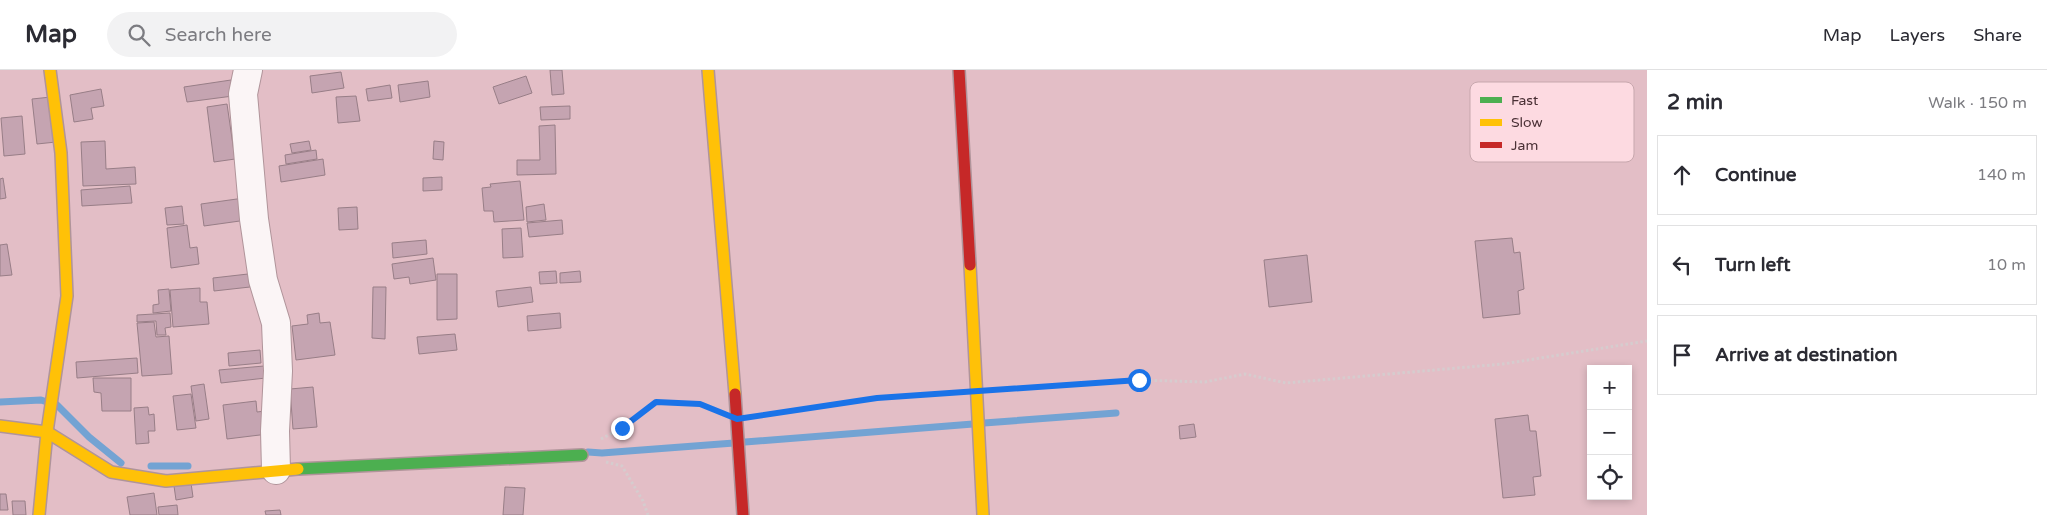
<!DOCTYPE html>
<meta charset="utf-8">
<style>
body{margin:0;font-family:"Varela Round",sans-serif;background:#f2f2f3;color:#2b2b33}
.controls{position:absolute;right:15px;bottom:15px;display:grid;overflow:hidden;border-radius:0px;box-shadow:0 2px 8px #0003}
.controls button{width:45px;height:45px;display:grid;place-items:center;padding:0;border:0;border-bottom:1px solid #e1e1e2;background:#fff;color:#2b2b33;font:25px sans-serif}
.stop{position:absolute;width:15px;height:15px;margin:-11px;border:4px solid #1a73e8;border-radius:50%;background:#fff}
.stop.end{background:#1a73e8;border-color:#fff;box-shadow:0 1px 5px #0008}
.list{margin:0;padding:0;list-style:none}
h2{display:flex;justify-content:space-between;align-items:center;height:65px;margin:0;padding:0 20px;font-size:21px}
h2 small{font-size:16px;font-weight:400;color:#7c7c81}
.list li{display:grid;grid-template-columns:32px 1fr auto;gap:15px;align-items:center;box-sizing:border-box;height:80px;margin:0 10px 10px;padding:0 10px;border:1px solid #e1e1e2;border-radius:0px}
.list b{display:block;font-size:19px;white-space:nowrap}
.list em{font-size:16px;font-style:normal;color:#7c7c81}
.icon{flex:none;width:28px;height:28px;fill:none;stroke:currentColor;stroke-width:2;stroke-linecap:round;stroke-linejoin:round}
.map{position:relative;flex:none;width:1647px;height:445px;overflow:hidden}
header{display:flex;align-items:center;gap:30px;box-sizing:border-box;height:70px;padding:0 25px;background:#fff;border-bottom:1px solid #e1e1e2}
header strong{font-size:24px}
nav{display:flex;gap:28px;margin-inline-start:auto;font-size:18px}
.search{width:350px;height:45px;background:#f2f2f3;display:flex;align-items:center;gap:12px;box-sizing:border-box;padding:0 18px;border-radius:28px;color:#7c7c81;font-size:19px}
main{display:flex}
aside{flex:1;background:#fff}
.map>svg:first-child{display:block}
.lines{fill:none;stroke-linecap:round;stroke-linejoin:round}
.stream{stroke:#73a3d3;stroke-width:7}
.building{fill:#c5a4b1;stroke:#987e87}
.street-casing{stroke:#b0949a;stroke-width:30}
.fast-casing{stroke:#b0949a;stroke-width:14}
.slow-casing{stroke:#b0949a;stroke-width:14}
.jam-casing{stroke:#b0949a;stroke-width:14}
.path{stroke:#d6ccce;stroke-width:3;stroke-dasharray:2.5 2.5;stroke-linecap:butt}
.street{stroke:#fbf5f6;stroke-width:28}
.fast{stroke:#4caf50;stroke-width:11}
.slow{stroke:#ffc107;stroke-width:11}
.jam{stroke:#c62828;stroke-width:11}
.route{stroke:#1a73e8;stroke-width:6}
.key{fill:#fddae1;stroke:#c7a7ad;stroke-width:1}
.key-label{font-size:14px;fill:#4a3035}
</style>
<header>
<strong>Map</strong>
<div class="search"><svg class="icon" aria-label="search" viewBox="0 0 24 24"><circle cx="10" cy="10" r="6"/><path d="M15 15l6 6"/></svg>Search here</div>
<nav><a>Map</a><a>Layers</a><a>Share</a></nav>
</header>
<main>
<div class="map">
<svg width="1647" height="445" viewBox="0 0 1647 445">
<rect width="100%" height="100%" fill="#e3bec6"/>
<g class="lines">
<g class="stream">
<path d="M0,332L41,330L47,332"/>
<path d="M57,335L89,367L121,393"/>
<path d="M984,353L1116,343"/>
<path d="M745,372L973,354"/>
<path d="M588,382L602,383L734,373"/>
<path d="M151,396H188"/>
</g>
</g>
<g class="building">
<path d="M550,0H562L564,24L552,25Z"/>
<path d="M341,2L344,18L312,23L310,6Z"/>
<path d="M526,6L532,23L499,34L493,17Z"/>
<path d="M231,10L233,26L187,32L184,17Z"/>
<path d="M428,11L430,27L400,32L398,15Z"/>
<path d="M390,15L392,28L368,31L366,19Z"/>
<path d="M101,19L104,36L91,38L93,49L74,52L70,25Z"/>
<path d="M356,26L360,51L338,53L336,27Z"/>
<path d="M51,27L56,72L37,74L32,29Z"/>
<path d="M227,34L235,89L214,92L207,37Z"/>
<path d="M570,36V49L541,50L540,37Z"/>
<path d="M22,46L25,84L4,86L1,48Z"/>
<path d="M555,55L556,104L517,105V90H540L539,56Z"/>
<path d="M105,71L106,99L135,97L136,114L83,116L81,72Z"/>
<path d="M309,71L311,80L292,83L290,74Z"/>
<path d="M434,71L444,72L443,90L433,89Z"/>
<path d="M316,80L317,89L286,94L285,85Z"/>
<path d="M323,89L325,105L281,112L279,96Z"/>
<path d="M442,107V120L423,121V108Z"/>
<path d="M3,108L6,128L0,129V109Z"/>
<path d="M520,111L524,150L494,152L493,141H484L482,118L491,117L490,114Z"/>
<path d="M130,116L132,133L82,136L81,120Z"/>
<path d="M244,128L247,150L204,156L201,134Z"/>
<path d="M544,134L546,150L527,152L526,137Z"/>
<path d="M182,136L184,154L167,155L165,138Z"/>
<path d="M357,137L358,159L339,160L338,138Z"/>
<path d="M562,150L563,164L529,167L527,153Z"/>
<path d="M187,155L190,178L197,177L199,194L171,198L167,158Z"/>
<path d="M521,158L523,187L503,188L502,159Z"/>
<path d="M1512,168L1514,183L1520,182L1524,219L1518,221L1520,244L1483,248L1475,171Z"/>
<path d="M426,170L427,184L393,188L392,173Z"/>
<path d="M7,174L12,205L0,206V175Z"/>
<path d="M1307,185L1312,232L1269,237L1264,190Z"/>
<path d="M433,188L436,210L410,214L409,207L394,209L392,194Z"/>
<path d="M556,201L557,213L540,214L539,202Z"/>
<path d="M580,201L581,212L560,213V203Z"/>
<path d="M248,204L250,217L214,221L213,208Z"/>
<path d="M437,204H457V249L437,250Z"/>
<path d="M373,217H386L385,269L372,268Z"/>
<path d="M531,217L533,232L498,237L496,221Z"/>
<path d="M200,218V232H207L209,254L173,257L170,220Z"/>
<path d="M169,219L171,241L153,243V235L159,234L158,220Z"/>
<path d="M170,243L171,257L165,258L166,265H157L156,251L137,252V245Z"/>
<path d="M319,243L320,253L330,252L335,285L296,290L292,256L308,254L307,245Z"/>
<path d="M560,243L561,258L528,261L527,246Z"/>
<path d="M154,252L156,267L169,266L172,304L142,306L137,253Z"/>
<path d="M455,264L457,280L419,284L417,267Z"/>
<path d="M260,280L261,293L229,296L228,283Z"/>
<path d="M137,288L138,303L77,308L76,292Z"/>
<path d="M264,296L266,308L221,313L219,300Z"/>
<path d="M93,308H131V341H102L101,323L94,322Z"/>
<path d="M204,314L209,349L196,351L191,316Z"/>
<path d="M313,317L317,357L293,359L290,319Z"/>
<path d="M191,324L196,358L177,360L173,326Z"/>
<path d="M256,331L257,342L265,341L268,364L227,369L223,335Z"/>
<path d="M148,337L149,345L154,344L155,361H148L149,373L136,374L134,338Z"/>
<path d="M1528,345L1530,361H1536L1541,406L1533,407L1535,425L1503,428L1495,349Z"/>
<path d="M1194,354L1196,367L1180,369L1179,356Z"/>
<path d="M191,413L193,427L176,430L174,416Z"/>
<path d="M505,417L525,418L523,445H503Z"/>
<path d="M154,423L157,445H130L127,427Z"/>
<path d="M0,424H6L8,440H0Z"/>
<path d="M12,431H25L26,445H13Z"/>
<path d="M177,435L178,445H159L158,437Z"/>
<path d="M280,440L281,445H266L265,441Z"/>
</g>
<g class="lines">
<g class="street-casing">
<path id="street" d="M248,0L243,24L254,149L263,210L276,253L278,301L275,361L276,400"/>
</g>
<g class="fast-casing">
<path id="fast" d="M298,399L582,385"/>
</g>
<g class="slow-casing">
<g id="slow">
<path d="M708,0L735,324"/>
<path d="M970,195L983,445"/>
<path d="M0,356L47,362L111,402L166,411L298,399"/>
<path d="M39,445L47,362L67,226L61,83L50,0"/>
</g>
</g>
<g class="jam-casing">
<g id="jam">
<path d="M959,0L970,195"/>
<path d="M735,324L743,445"/>
</g>
</g>
<g class="path">
<path d="M1000,320L1139,310L1205,312L1245,304L1286,313L1503,294L1647,271"/>
<path d="M762,345L877,328L951,323"/>
<path d="M601,369L622,358L656,332L700,335L712,339"/>
<path d="M606,392L622,396L643,431L648,445"/>
</g>
<use href="#street" class="street"/>
<use href="#fast" class="fast"/>
<use href="#slow" class="slow"/>
<use href="#jam" class="jam"/>
</g>
<g class="lines">
<path class="route" d="M622,358L656,332L700,334L737,349L877,328L1139,310"/>
</g>
<rect x="1470" y="12" width="164" height="80" rx="8" class="key"/>
<rect x="1480" y="27" width="22" height="6" fill="#4caf50"/>
<rect x="1480" y="49" width="22" height="7" fill="#ffc107"/>
<rect x="1480" y="72" width="22" height="6" fill="#c62828"/>
<g class="key-label">
<text x="1511" y="35">Fast</text>
<text x="1511" y="57">Slow</text>
<text x="1511" y="80">Jam</text>
</g>
</svg>
<div class="controls">
<button>+</button>
<button>−</button>
<button><svg class="icon" aria-label="locate" viewBox="0 0 24 24"><circle cx="12" cy="12" r="6"/><path d="M12 2v4M12 18v4M2 12h4M18 12h4"/></svg></button>
</div>
<div class="stop" style="left:1139px;top:310px"></div>
<div class="stop end" style="left:622px;top:358px"></div>
</div>
<aside>
<h2>2 min<small>Walk · 150 m</small></h2>
<ul class="list">
<li><svg class="icon" aria-label="ahead" viewBox="0 0 24 24"><path d="M12 20V5M6 11l6-6 6 6"/></svg><div><b>Continue</b></div><em>140 m</em></li>
<li><svg class="icon" aria-label="left" viewBox="0 0 24 24"><path d="M17 20v-9H6M10 6l-5 5 5 5"/></svg><div><b>Turn left</b></div><em>10 m</em></li>
<li><svg class="icon" aria-label="arrive" viewBox="0 0 24 24"><path d="M6 21V4h12l-3 4 3 4H6"/></svg><div><b>Arrive at destination</b></div></li>
</ul>
</aside>
</main>
